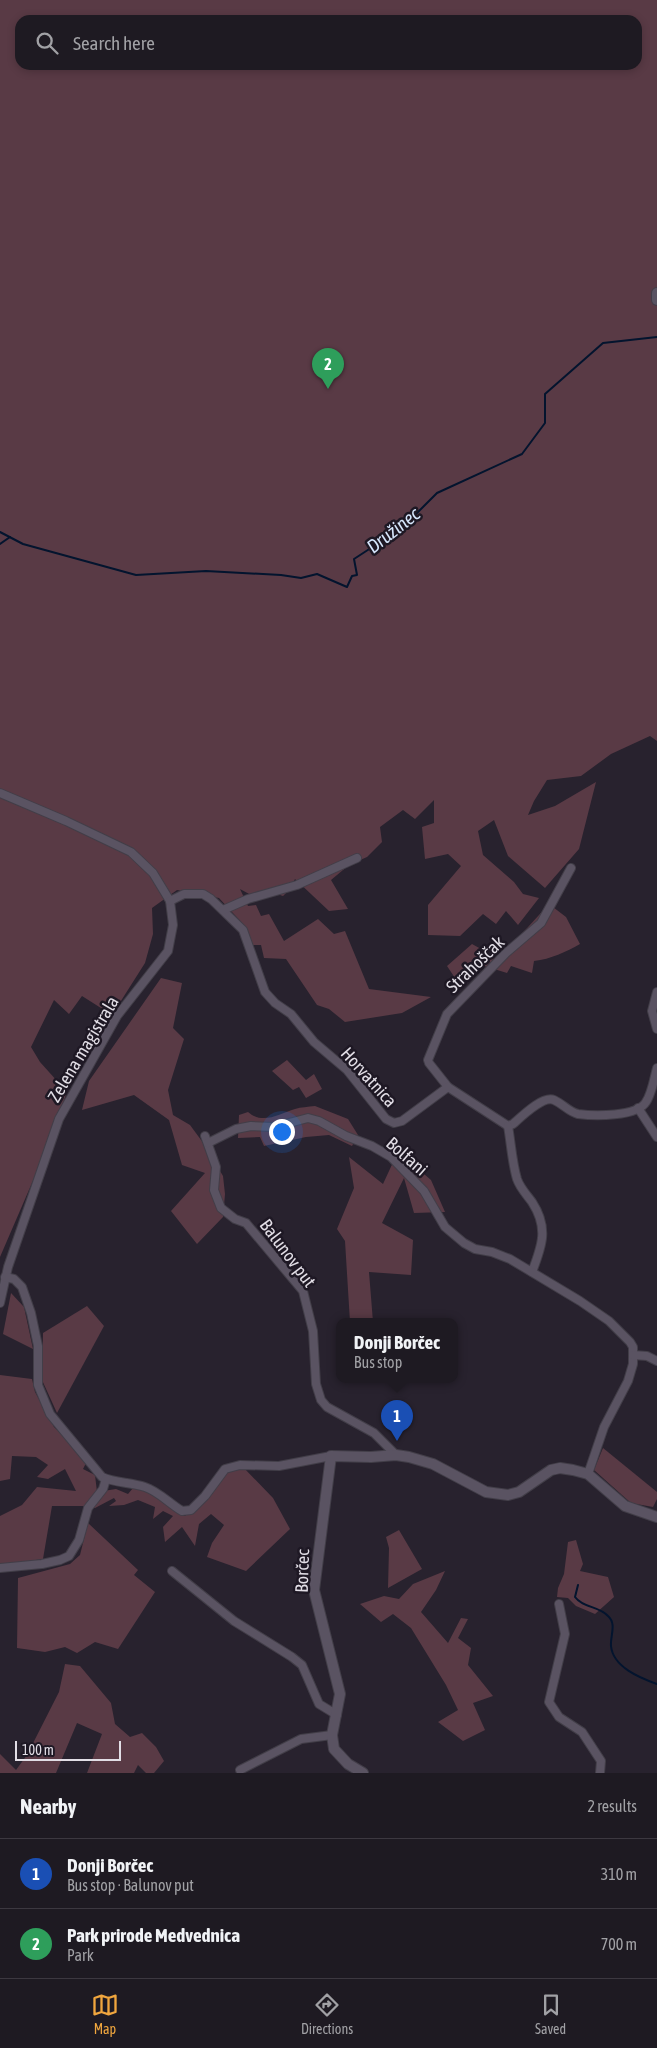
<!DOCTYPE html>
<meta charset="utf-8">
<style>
body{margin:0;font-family:"Asap Condensed",sans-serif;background:#2b272f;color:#f1f3f6}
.scale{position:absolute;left:15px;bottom:12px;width:106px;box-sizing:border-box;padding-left:5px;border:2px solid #e2dee6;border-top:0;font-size:14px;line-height:18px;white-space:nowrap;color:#e2dee6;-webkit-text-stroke:4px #1e1824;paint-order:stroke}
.you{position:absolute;left:281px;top:1131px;width:18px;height:18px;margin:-12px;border:4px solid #fff;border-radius:50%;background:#1a73e8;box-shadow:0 0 0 8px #1a73e833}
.badge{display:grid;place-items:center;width:32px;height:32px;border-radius:50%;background:#f0a63e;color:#fff;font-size:16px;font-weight:700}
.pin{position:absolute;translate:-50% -41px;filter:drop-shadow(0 1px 2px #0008)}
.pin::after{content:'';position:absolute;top:26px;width:18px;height:15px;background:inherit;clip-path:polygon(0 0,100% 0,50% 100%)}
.popup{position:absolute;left:336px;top:1318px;width:122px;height:65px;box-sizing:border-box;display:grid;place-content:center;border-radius:10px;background:#1e1a22;filter:drop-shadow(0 1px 4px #0005);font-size:16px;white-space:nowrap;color:#a1a1a5}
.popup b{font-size:19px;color:#f1f3f6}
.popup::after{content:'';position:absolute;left:50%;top:100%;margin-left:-10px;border:10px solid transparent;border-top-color:#1e1a22}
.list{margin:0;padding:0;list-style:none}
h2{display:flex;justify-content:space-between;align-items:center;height:65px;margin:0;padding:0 20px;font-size:21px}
h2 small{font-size:16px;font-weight:400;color:#a1a1a5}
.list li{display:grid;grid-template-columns:32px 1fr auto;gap:15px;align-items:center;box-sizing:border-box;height:70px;padding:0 20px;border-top:1px solid #3c3840}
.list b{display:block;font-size:19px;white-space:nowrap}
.list p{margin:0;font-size:16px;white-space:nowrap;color:#a1a1a5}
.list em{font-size:16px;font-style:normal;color:#a1a1a5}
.icon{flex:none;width:28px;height:28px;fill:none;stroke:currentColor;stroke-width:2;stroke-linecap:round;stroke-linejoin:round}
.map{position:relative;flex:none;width:657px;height:1773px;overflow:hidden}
.search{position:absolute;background:#1e1a22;box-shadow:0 2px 8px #0003;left:15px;right:15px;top:15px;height:55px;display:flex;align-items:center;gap:12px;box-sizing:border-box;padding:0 18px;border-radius:15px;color:#a1a1a5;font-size:19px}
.sheet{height:205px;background:#1e1a22}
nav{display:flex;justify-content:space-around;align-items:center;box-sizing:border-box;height:70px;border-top:1px solid #3c3840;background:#1e1a22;font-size:14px;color:#a1a1a5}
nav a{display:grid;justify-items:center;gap:2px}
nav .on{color:#f0a63e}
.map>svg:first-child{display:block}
.green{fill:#593a45;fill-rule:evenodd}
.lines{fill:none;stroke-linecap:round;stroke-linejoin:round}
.stream{stroke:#03142e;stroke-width:2}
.minor-casing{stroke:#423e48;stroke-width:10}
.tertiary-casing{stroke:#423e48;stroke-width:12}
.minor{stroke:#5a5362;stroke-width:8}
.tertiary{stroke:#5a5362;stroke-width:10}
.labels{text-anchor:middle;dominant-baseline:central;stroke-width:5;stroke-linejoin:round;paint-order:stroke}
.street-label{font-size:18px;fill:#e2dee6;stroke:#1e1824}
.water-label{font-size:19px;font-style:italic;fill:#d6e6fc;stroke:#1e1824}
</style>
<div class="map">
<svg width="657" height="1773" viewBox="0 0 657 1773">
<rect width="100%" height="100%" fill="#28222e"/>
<g class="green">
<path d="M0,0H657V741L650,736L611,754L581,776L547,780L534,801L528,815L555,806L596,782L579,849L545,888L508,856L494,820L478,831L483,855L514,882L523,894L539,898L518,925L506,911L496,924L483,914L460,936L428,935V905L461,866L448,854L425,859L422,827L434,823V800L415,819L403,810L380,827L382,842L367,857L349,865L331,880L348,909L329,911L295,879L289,890L283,896L274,893L260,900L240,889L248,906L256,905L261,916L269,914L284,941L318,919L334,934L345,931L369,989L431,997L402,1013L345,1022L329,1009L317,1005L286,959L264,958L261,945H251L243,924L219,898L177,890L152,908L153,934L145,963L112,1015L82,996L69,1014L54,1000L31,1047L40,1062L67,1092L38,1169L0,1257ZM20,20H637V65H20Z"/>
<path d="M549,904L566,917L580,944C566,952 551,959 534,961L532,973L511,966L507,973L481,965L459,984L447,966L472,944L499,959Z"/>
<path d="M161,978L182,983L173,1028L184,1039L168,1090L173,1115L190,1125L204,1144L223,1176L225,1194L223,1217L197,1244L171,1211L205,1173L182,1165L169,1120L134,1095L82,1110L89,1081Z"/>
<path d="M287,1060L306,1080L314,1074L322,1089L306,1098L299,1087L293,1090L272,1071Z"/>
<path d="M315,1106L348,1119L358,1135L352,1146L329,1135L306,1137L264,1146L260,1137L238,1138L239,1115L248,1112C263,1125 279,1114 295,1109C301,1107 308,1107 315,1106Z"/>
<path d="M403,1156L431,1180L445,1212L414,1213L404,1178L382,1223L413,1240L411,1275L369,1272L373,1322H350L345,1241L337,1229L354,1188L349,1157L383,1184L395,1158Z"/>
<path d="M11,1293L24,1307L33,1349L3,1334Z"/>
<path d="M87,1306L104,1326L57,1413L42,1380L43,1333Z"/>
<path d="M0,1375L32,1379L35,1392L54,1427L70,1443L86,1463L83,1469L95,1475L97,1492L116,1489L128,1494L133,1488L147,1491L185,1516L227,1473L243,1467L273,1498L290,1529L246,1571L207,1557L212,1543L224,1525L211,1514L199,1524L195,1546L182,1527L165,1542L163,1527L173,1516L163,1511L153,1519L155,1507L138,1500L124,1505L109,1506L116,1501L114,1498L95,1508L82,1506H52L43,1559L0,1565V1516L22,1505L37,1487L76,1491L65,1469L48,1479L37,1477L48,1465L36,1457L12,1456L10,1479L0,1481Z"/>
<path d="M603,1448L657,1492V1499L653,1507L631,1503L594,1470Z"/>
<path d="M88,1523L138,1570L134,1575L155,1592L118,1649L95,1642L77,1653L65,1647L45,1652L17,1648L18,1578L70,1564L80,1555Z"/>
<path d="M399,1530L422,1569L388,1588L389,1548L386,1537Z"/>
<path d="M576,1540L583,1564L580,1571L608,1577L614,1597L595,1614L576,1606L568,1598L557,1597L558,1588L564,1574L568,1542Z"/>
<path d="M445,1571L436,1590L421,1612L448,1643L461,1618L468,1619L458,1638L471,1648L468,1665L493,1696L473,1703L485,1730L463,1741L438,1722L458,1710L446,1685L411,1628L393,1614L381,1622L360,1604L384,1596L399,1599L413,1584Z"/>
<path d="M65,1664L80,1666L111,1703L115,1724L130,1737L142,1733L156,1747L164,1761L154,1773H146L138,1765L134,1773H87L102,1734L77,1723L56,1773H0V1754L16,1770L27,1755L59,1692Z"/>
</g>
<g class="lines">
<g class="stream">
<path d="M0,532L23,544L136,575L206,571L281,575L301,578L317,574L347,587L352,576L357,575L354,559L403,527L437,493L522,454L545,423V394L603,343L657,337"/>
<path d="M0,544L10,537"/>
<path d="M578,1585L575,1597C583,1608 599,1606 608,1616C617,1624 610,1636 611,1646C613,1667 640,1678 657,1684"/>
</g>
<g class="minor-casing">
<g id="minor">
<path d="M0,793L66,821L131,852L153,873L170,901L173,925L168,951L117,1016L59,1119L8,1267L0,1303"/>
<path d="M571,868L541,923L506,953L447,1014L428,1060L429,1063L448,1087L508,1126L513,1124C521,1117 543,1095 554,1100C563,1104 569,1112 578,1114C594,1116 637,1117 646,1102C652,1093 654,1079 657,1068"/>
<path d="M170,901L184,894H203L211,899L243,930L265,992L275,1003L291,1014L314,1042L347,1070L386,1119L394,1123L402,1121L448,1087"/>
<path d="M223,910L248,899L297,885L357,858"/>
<path d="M657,992L652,1011L657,1029"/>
<path d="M638,1108L657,1137"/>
<path d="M508,1126C511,1143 512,1162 517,1179C520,1188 527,1195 532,1202C549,1228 542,1246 532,1272"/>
<path d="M205,1136L216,1167L214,1190L221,1208L235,1219L246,1223L303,1291L313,1331L316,1384L321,1400L327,1407L374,1433L396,1455"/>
<path d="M208,1143L236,1129L251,1126L274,1127L308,1118L319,1121L346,1136L372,1146L391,1157L424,1191L445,1227L464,1243L475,1249L492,1252L510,1259L580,1301L609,1321L630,1342L633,1347V1364L628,1381L604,1427L588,1474"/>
<path d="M5,1277L14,1279L22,1287L31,1313L38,1346V1385L50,1414L102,1477C115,1483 130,1482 145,1487C158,1491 170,1504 182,1511L191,1510L205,1496L225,1469L240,1465L279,1466L331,1456"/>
<path d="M633,1355L647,1356L657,1361"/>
<path d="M0,1568L42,1564L60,1560L69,1556L79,1540L88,1508L103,1489L106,1479"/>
<path d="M172,1571L234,1621L292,1657L302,1665L319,1704L337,1715"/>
<path d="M559,1604L565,1634L549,1702L559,1717L582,1732L601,1761L600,1773"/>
<path d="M240,1770L301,1739L332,1735"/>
</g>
</g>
<g class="tertiary-casing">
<g id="tertiary">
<path d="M657,293V300"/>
<path d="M363,1773L348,1764L334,1749L332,1735L340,1694L314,1590L331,1456L371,1457L396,1455L409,1457L433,1464L486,1492L508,1495L519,1492L551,1470L560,1468L573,1470L588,1474L625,1506L657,1517"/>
</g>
</g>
<use href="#minor" class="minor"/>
<use href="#tertiary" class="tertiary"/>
</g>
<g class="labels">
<g class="street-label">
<text transform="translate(475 964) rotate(-44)">Strahoščak</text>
<text transform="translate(83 1049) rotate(-59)">Zelena magistrala</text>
<text transform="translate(369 1077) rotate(48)">Horvatnica</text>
<text transform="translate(407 1156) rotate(41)">Bolfani</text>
<text transform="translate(288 1253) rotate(53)">Balunov put</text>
<text transform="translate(302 1571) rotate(-88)">Borčec</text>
</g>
<g class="water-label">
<text transform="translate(393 530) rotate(-38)">Družinec</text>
</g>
</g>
</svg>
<div class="scale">100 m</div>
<div class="you"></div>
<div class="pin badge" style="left:397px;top:1441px;background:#1a4fb4">1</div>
<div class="popup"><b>Donji Borčec</b>Bus stop</div>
<div class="pin badge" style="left:328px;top:389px;background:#2e9e5b">2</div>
<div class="search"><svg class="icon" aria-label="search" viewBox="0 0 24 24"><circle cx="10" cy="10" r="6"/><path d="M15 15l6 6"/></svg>Search here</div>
</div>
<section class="sheet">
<h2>Nearby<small>2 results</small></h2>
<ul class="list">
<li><span class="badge" style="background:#1a4fb4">1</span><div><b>Donji Borčec</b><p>Bus stop · Balunov put</p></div><em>310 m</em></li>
<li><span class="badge" style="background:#2e9e5b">2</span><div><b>Park prirode Medvednica</b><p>Park</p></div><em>700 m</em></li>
</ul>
</section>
<nav>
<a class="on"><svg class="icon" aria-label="map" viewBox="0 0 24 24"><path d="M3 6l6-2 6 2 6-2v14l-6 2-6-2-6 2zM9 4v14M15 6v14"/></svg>Map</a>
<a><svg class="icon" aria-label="directions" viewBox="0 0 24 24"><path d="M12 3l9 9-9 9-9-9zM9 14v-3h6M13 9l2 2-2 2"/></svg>Directions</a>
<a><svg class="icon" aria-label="saved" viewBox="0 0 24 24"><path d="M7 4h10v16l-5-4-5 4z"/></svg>Saved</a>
</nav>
